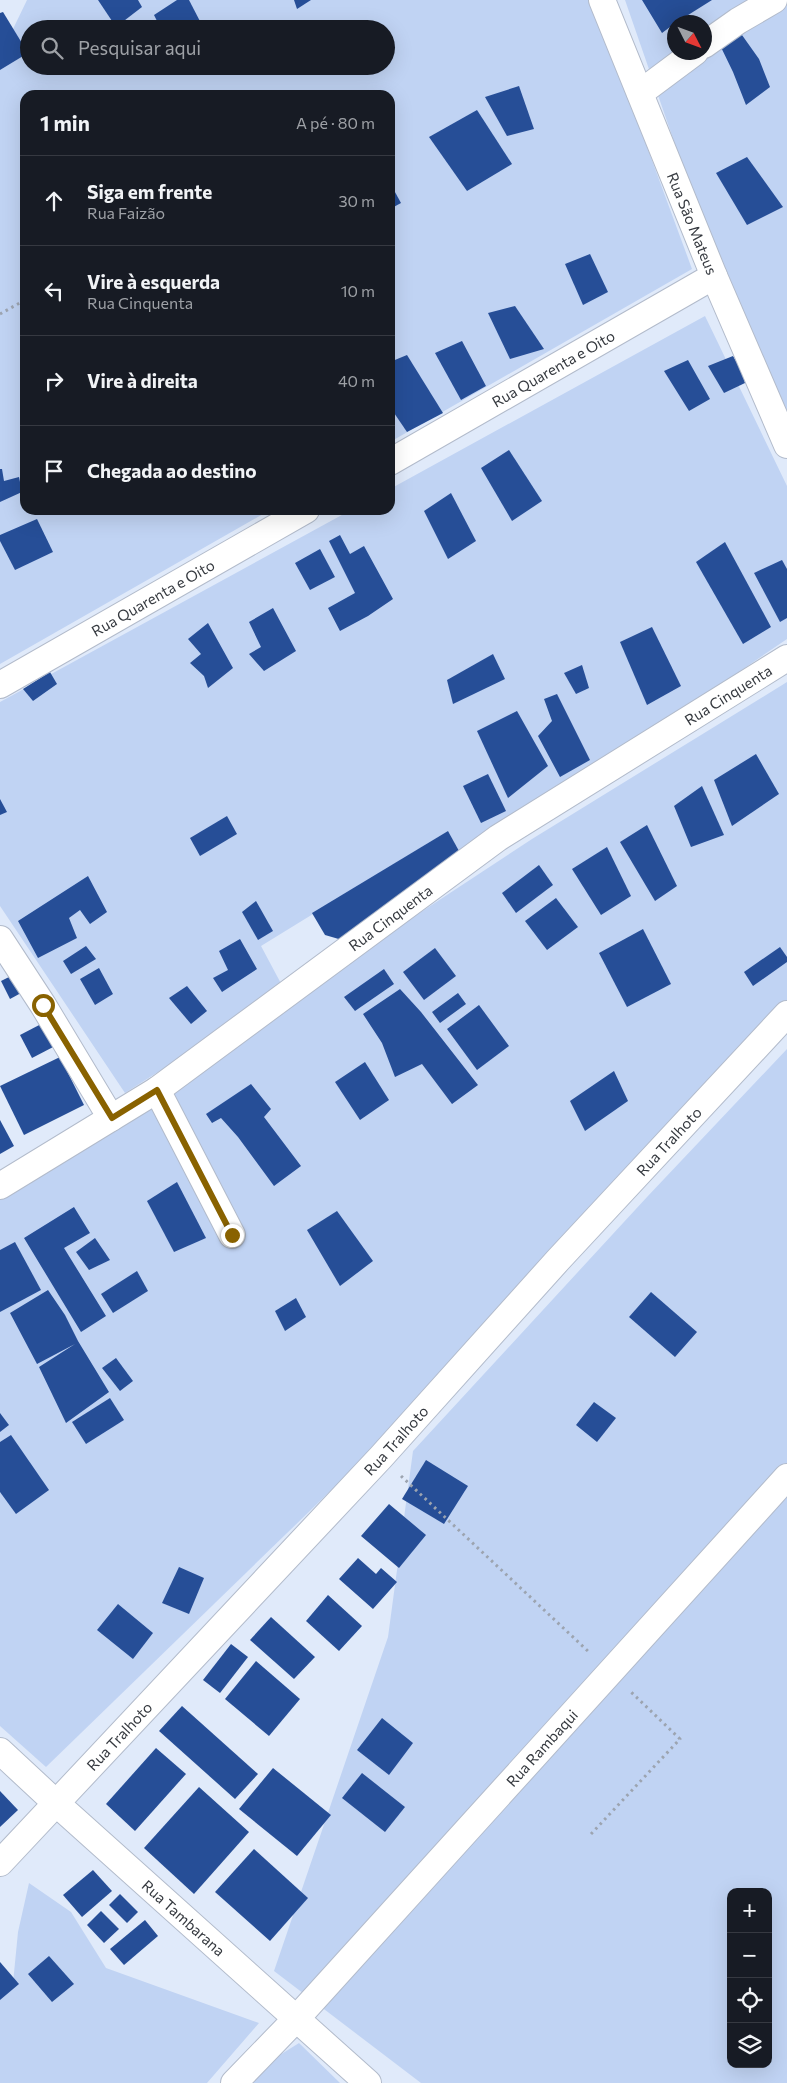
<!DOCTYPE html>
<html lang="pt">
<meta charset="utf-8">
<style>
body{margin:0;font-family:Commissioner,sans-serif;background:#20242c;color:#f1f3f6}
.controls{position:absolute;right:15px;bottom:15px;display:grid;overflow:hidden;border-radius:10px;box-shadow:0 5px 20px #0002}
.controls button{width:45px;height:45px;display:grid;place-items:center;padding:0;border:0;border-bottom:1px solid #363941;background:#171b24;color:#f1f3f6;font:25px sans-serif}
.compass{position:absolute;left:667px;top:15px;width:45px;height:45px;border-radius:50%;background:#171b24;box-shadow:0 5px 20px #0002;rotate:132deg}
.stop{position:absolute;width:15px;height:15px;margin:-11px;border:4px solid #896200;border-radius:50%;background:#fff}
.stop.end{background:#896200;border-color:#fff;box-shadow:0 1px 5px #0008}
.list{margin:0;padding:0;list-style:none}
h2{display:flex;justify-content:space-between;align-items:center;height:65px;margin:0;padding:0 20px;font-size:21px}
h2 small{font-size:16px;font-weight:400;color:#9ea1a6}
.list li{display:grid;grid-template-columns:32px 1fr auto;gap:15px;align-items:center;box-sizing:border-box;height:90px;padding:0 20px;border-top:1px solid #363941}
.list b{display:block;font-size:19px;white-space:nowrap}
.list p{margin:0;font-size:16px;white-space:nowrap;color:#9ea1a6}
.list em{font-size:16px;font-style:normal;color:#9ea1a6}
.icon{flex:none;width:28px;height:28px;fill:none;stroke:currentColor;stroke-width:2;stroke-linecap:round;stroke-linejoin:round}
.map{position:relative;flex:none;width:787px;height:2083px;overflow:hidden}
.search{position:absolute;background:#171b24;box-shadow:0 5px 20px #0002;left:20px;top:20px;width:375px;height:55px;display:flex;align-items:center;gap:12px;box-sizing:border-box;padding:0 18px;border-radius:28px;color:#9ea1a6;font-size:19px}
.panel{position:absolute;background:#171b24;box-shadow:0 5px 20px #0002;left:20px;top:90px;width:375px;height:425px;border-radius:15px}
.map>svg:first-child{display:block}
.green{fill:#c0d3f3;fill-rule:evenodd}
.building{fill:#264e97}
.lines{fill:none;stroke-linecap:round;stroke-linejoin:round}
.minor-casing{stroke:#b2bbcb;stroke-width:28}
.path{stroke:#9ca4b0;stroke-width:3;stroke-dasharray:2.5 4;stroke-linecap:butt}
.minor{stroke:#fff;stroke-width:26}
.route{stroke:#896200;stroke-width:6}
.labels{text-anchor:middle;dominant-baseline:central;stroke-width:5;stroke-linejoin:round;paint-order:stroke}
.street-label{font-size:15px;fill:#35393f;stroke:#fff}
</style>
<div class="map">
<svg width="787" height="2083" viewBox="0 0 787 2083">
<rect width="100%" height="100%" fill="#e0eafa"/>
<g class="green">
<path d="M27,0H593L692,269L390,442V95H25V510H270L0,664V56ZM29,29H386V66H29Z"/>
<path d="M625,0H787V445L747,352ZM674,22H704V52H674Z"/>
<path d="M705,316L787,486V639L464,860L448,831L261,946L285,991L125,1093L0,906V702L351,510H390V489Z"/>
<path d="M787,682V1000L420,1404L46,1767L0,1726V1189L532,839Z"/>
<path d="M787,1049V2083H421L274,1971L388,1637L413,1451L647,1197ZM731,1892H768V2064H731Z"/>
<path d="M29,1883L71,1912L106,1968L259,2023L207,2083H0V1988L13,1983L18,1932Z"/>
<path d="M299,2043L340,2083H235Z"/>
</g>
<g class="building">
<path d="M98,0H138L142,7L116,27Z"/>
<path d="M177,0H189L204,29H161L154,15Z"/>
<path d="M294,0H311L297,9Z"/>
<path d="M642,0H712L677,22H674V24L662,33Z"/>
<path d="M3,12L28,53L0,70V13Z"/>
<path d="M737,28L759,59L770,87L746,105L733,72L717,39Z"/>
<path d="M519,86L534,129L507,136L485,97Z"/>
<path d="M477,110L512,164L467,191L429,137Z"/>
<path d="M747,157L783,207L747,225L716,173Z"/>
<path d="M390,183L401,203L390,209Z"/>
<path d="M590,254L608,292L583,305L565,264Z"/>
<path d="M515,306L544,349L510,359L488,313Z"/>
<path d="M462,341L486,386L461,400L435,353Z"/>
<path d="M407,355L443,413L407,432L390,407V362Z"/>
<path d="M733,356L742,371L745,383L724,393L708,366Z"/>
<path d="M688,360L710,399L689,411L664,371Z"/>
<path d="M509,450L542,501L512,521L481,468Z"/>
<path d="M0,469H2L4,481L19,477L22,492L0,502Z"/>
<path d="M451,493L476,541L448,559L424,511Z"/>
<path d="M37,519L53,552L15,570L0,541V535Z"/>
<path d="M340,535L350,554L364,546L393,599L368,616L340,631L328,608L355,593L329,541Z"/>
<path d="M725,542L771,627L743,644L696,562Z"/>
<path d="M320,549L335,577L310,590L295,563Z"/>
<path d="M782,560L787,569V618L780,622L754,573Z"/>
<path d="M273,608L296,651L264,671L249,654L261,647L249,622Z"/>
<path d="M208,623L233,668L208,688L204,676L190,663L201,654L188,639Z"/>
<path d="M652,627L681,686L647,705L620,642Z"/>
<path d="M493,654L505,679L453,704L447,680Z"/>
<path d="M582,665L589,688L576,694L564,673Z"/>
<path d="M50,672L57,684L33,701L23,689Z"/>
<path d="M557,694L590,760L560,777L538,736L552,721L544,699Z"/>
<path d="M517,711L548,766L508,798L477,731Z"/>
<path d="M756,754L779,794L732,826L714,780Z"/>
<path d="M488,774L506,811L481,823L463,786Z"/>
<path d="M702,786L724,835L691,847L674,806Z"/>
<path d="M0,799L7,812L0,815Z"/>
<path d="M227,816L237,834L200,856L190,838Z"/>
<path d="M647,825L677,886L655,901L620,842Z"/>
<path d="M448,831L464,860L349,942L325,935L312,913Z"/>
<path d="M607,847L631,896L601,915L572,869Z"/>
<path d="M539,865L553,885L516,913L502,893Z"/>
<path d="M88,876L107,912L90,924L80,910L69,918L77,938L38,958L18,921Z"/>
<path d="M556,898L578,927L547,950L525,921Z"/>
<path d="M256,901L273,931L258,940L242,912Z"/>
<path d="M643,929L671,984L627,1007L599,953Z"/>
<path d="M240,939L257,969L222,992L213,978L228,970L219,951Z"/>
<path d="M86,946L96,959L71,974L63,961Z"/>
<path d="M780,947L787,957V962L753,986L744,972Z"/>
<path d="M435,948L456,976L424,1000L403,972Z"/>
<path d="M99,968L113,994L95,1005L80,979Z"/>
<path d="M384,969L394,984L355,1011L344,997Z"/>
<path d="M11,976L21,993L10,999L1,981Z"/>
<path d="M187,986L207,1011L191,1024L169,998Z"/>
<path d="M400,989L421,1012L478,1085L452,1104L422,1064L395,1077L382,1043L363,1014Z"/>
<path d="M458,993L466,1004L440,1023L432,1012Z"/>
<path d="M479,1005L509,1046L477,1070L447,1029Z"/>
<path d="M45,1022L57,1045L32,1058L20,1035Z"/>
<path d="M60,1057L84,1105L24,1135L0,1086Z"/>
<path d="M365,1062L389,1100L360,1120L335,1082Z"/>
<path d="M614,1071L628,1101L585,1131L570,1101Z"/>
<path d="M251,1084L271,1109L264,1117L301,1166L274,1186L238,1137L221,1118L212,1123L206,1114Z"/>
<path d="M0,1120L14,1146L0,1154Z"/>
<path d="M177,1182L206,1238L174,1252L147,1201Z"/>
<path d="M74,1207L90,1233L64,1248L106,1316L81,1332L24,1238Z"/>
<path d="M337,1211L373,1261L340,1286L307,1230Z"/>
<path d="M95,1238L110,1260L89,1270L76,1252Z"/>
<path d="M15,1242L41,1290L0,1312V1250Z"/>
<path d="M137,1271L148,1291L113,1313L101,1294Z"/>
<path d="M48,1290L65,1315L78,1341L109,1392L66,1423L39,1367L75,1344L37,1364L10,1313Z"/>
<path d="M651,1292L697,1332L675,1357L629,1317Z"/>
<path d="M296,1298L306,1317L285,1331L275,1311Z"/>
<path d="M116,1358L133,1381L120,1391L102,1368Z"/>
<path d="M110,1398L124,1420L86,1444L72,1422Z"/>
<path d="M594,1402L616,1418L597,1442L576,1425Z"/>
<path d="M0,1413L9,1425L0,1432Z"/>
<path d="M11,1435L49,1490L16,1514L0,1492V1442Z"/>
<path d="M426,1460L468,1486L444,1524L402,1499Z"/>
<path d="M389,1504L426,1535L399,1568L361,1536Z"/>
<path d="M358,1558L376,1574L381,1568L397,1582L373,1609L339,1579Z"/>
<path d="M179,1567L204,1578L189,1614L162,1603Z"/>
<path d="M328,1595L362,1626L339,1651L306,1621Z"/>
<path d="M118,1604L153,1633L133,1659L97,1630Z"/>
<path d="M271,1617L315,1657L294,1679L250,1640Z"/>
<path d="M231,1644L248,1657L220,1693L203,1680Z"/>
<path d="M256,1661L300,1699L269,1736L225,1699Z"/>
<path d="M182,1706L258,1774L235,1799L159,1731Z"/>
<path d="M382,1718L413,1743L389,1775L357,1750Z"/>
<path d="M156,1748L186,1774L135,1831L106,1804Z"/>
<path d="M273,1768L331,1815L297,1856L239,1809Z"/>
<path d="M362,1773L405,1807L385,1832L342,1798Z"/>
<path d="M199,1787L249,1832L194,1894L144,1848Z"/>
<path d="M0,1791L18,1810L0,1827Z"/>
<path d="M254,1849L308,1898L270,1941L215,1892Z"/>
<path d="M93,1870L112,1891L82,1917L63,1895Z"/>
<path d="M120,1894L138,1912L127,1923L109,1905Z"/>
<path d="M101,1911L119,1929L104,1943L87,1925Z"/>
<path d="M145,1920L158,1936L124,1965L110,1949Z"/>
<path d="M49,1956L74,1984L52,2002L28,1974Z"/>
<path d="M0,1962L19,1984L0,2000Z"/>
</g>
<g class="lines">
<g class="minor-casing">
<g id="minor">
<path id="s1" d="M602,0L714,276L787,445"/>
<path d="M704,45L738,21L774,0"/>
<path d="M640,93L695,52"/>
<path id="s2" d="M390,462L714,276"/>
<path id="s3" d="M0,685L306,510"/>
<path d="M0,939L43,1005L111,1118"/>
<path d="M157,1090L232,1235"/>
<path id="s4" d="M0,1186L157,1090L498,838L787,658"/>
<path id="s5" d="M0,1751L57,1804L368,2083"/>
<path id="s6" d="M0,1863L381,1457L558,1260L787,1014"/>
<path id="s7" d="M234,2083L296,2019L787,1477"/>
</g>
</g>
<g class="path">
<path d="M0,314L25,300"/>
<path d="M401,1476L590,1653"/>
<path d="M591,1834L680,1739L631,1692"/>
</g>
<use href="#minor" class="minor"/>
</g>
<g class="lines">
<path class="route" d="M43,1005L112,1118L157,1090L232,1235"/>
</g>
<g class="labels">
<g class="street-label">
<text stroke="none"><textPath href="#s1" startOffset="241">Rua São Mateus</textPath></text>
<text stroke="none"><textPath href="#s2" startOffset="188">Rua Quarenta e Oito</textPath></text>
<text stroke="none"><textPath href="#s3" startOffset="176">Rua Quarenta e Oito</textPath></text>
<text stroke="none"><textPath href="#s4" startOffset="879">Rua Cinquenta</textPath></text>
<text stroke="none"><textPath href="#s4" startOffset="474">Rua Cinquenta</textPath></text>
<text stroke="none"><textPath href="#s6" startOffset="984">Rua Tralhoto</textPath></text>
<text stroke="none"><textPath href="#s6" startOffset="579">Rua Tralhoto</textPath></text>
<text stroke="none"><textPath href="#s6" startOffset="174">Rua Tralhoto</textPath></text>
<text stroke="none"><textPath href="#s7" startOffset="455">Rua Rambaqui</textPath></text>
<text stroke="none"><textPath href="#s5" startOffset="248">Rua Tambarana</textPath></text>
</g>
</g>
</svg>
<div class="controls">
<button>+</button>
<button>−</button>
<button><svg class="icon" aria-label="locate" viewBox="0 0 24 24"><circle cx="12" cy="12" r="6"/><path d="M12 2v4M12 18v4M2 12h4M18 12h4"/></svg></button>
<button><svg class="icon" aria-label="layers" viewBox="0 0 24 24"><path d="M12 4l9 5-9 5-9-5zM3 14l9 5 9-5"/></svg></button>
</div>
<svg class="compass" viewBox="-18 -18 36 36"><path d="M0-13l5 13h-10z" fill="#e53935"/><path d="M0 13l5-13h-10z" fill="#9ea1a6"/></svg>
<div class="stop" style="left:43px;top:1005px"></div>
<div class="stop end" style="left:232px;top:1235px"></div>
<div class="search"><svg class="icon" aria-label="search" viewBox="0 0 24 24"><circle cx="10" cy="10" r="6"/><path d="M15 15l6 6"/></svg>Pesquisar aqui</div>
<section class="panel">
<h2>1 min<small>A pé · 80 m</small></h2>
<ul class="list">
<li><svg class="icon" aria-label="ahead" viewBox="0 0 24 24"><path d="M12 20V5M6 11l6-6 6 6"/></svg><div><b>Siga em frente</b><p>Rua Faizão</p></div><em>30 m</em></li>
<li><svg class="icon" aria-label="left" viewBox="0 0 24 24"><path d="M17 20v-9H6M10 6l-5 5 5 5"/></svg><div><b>Vire à esquerda</b><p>Rua Cinquenta</p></div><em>10 m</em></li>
<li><svg class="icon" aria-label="right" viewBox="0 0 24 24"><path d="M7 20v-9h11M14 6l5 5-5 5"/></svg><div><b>Vire à direita</b></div><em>40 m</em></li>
<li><svg class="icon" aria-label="arrive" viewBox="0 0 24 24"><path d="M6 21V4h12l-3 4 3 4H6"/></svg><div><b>Chegada ao destino</b></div></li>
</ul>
</section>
</div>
